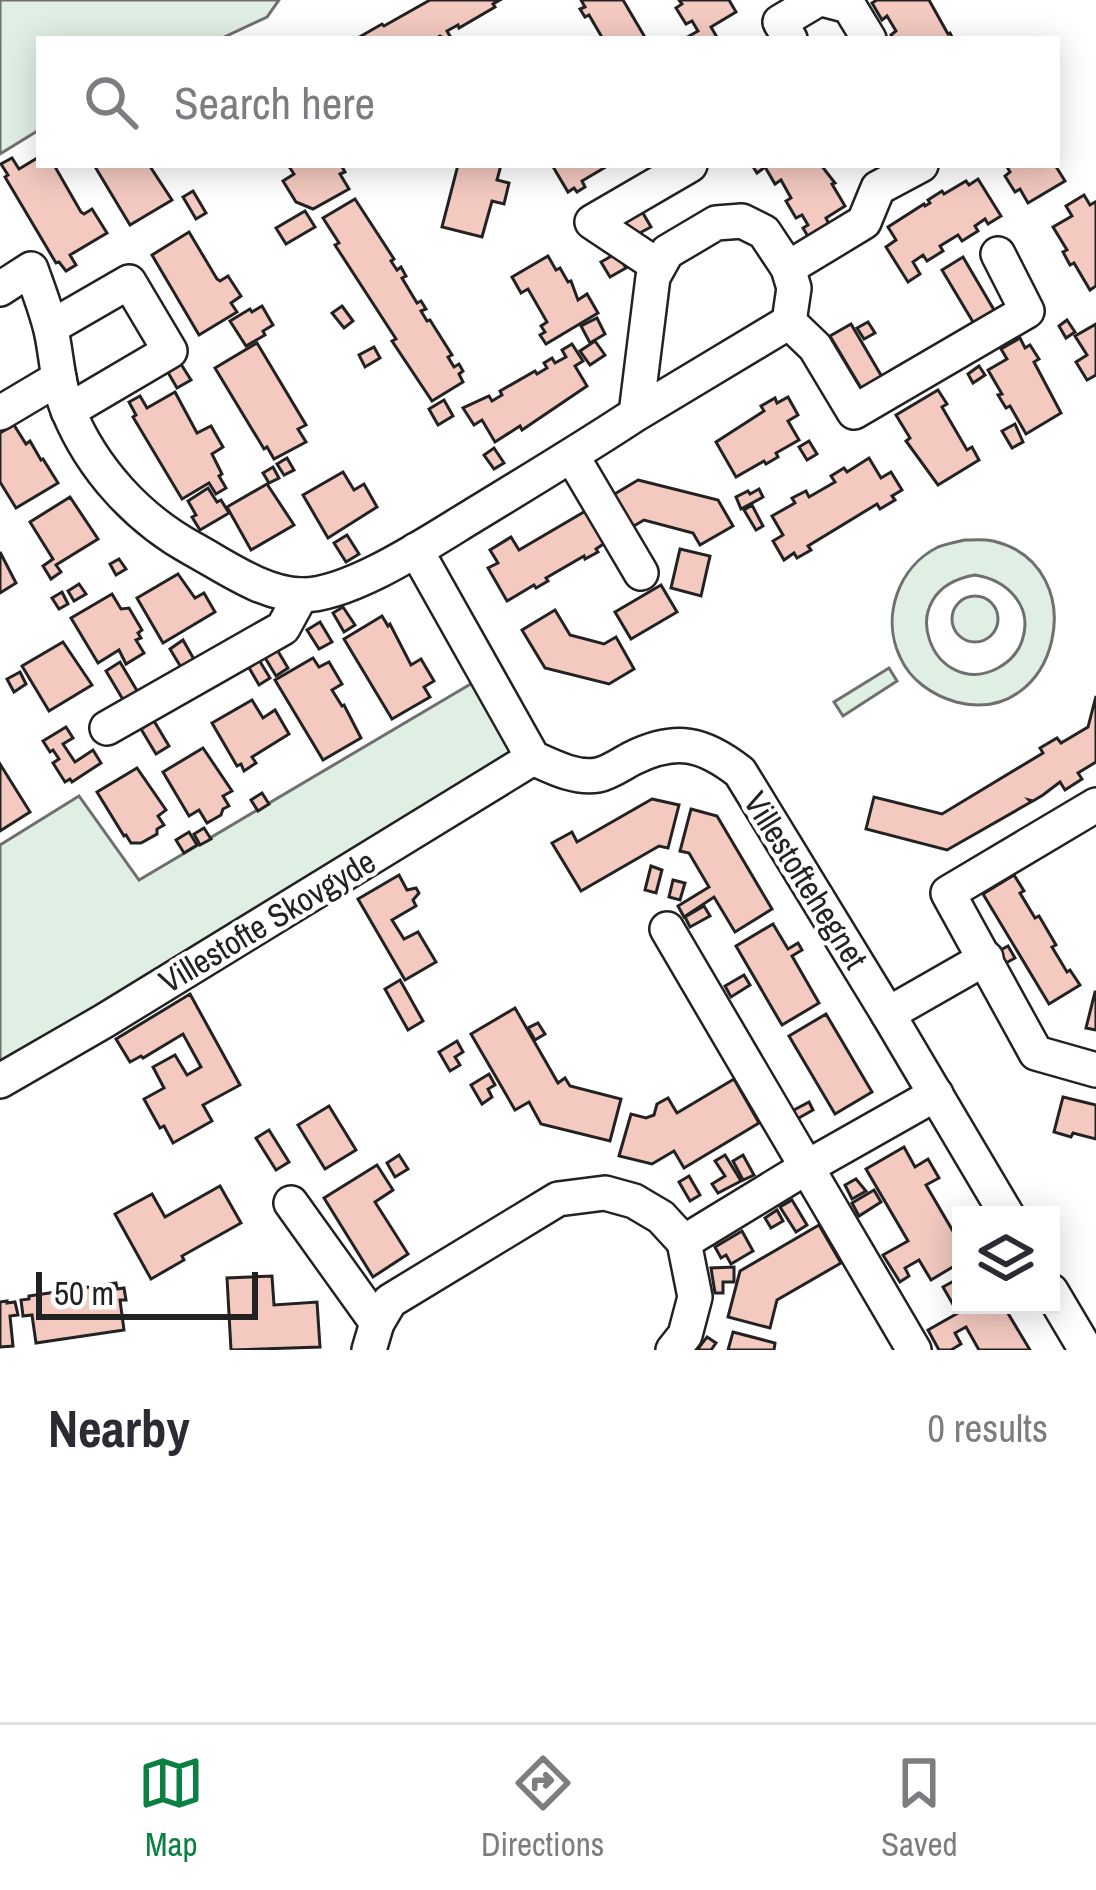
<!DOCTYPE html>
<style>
body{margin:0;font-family:"Archivo Narrow",sans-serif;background:#f7f7f7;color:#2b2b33}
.controls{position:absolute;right:36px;bottom:36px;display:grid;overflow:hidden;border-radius:0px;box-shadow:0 6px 30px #0003}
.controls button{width:108px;height:108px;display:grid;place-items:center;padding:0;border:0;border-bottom:3px solid #e1e1e2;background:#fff;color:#2b2b33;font:60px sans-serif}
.scale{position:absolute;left:36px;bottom:30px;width:222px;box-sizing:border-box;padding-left:12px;border:6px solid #222;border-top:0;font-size:33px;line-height:42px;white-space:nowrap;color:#222;-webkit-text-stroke:9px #fff;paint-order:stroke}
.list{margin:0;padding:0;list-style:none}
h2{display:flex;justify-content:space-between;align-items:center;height:156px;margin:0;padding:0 48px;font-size:51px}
h2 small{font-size:39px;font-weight:400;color:#7c7c81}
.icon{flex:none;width:66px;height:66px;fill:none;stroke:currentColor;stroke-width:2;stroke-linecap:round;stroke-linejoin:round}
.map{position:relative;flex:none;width:1096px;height:1350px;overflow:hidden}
.search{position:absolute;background:#fff;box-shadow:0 6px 30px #0003;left:36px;right:36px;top:36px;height:132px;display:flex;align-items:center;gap:30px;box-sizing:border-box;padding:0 42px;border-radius:0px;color:#7c7c81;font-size:45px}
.sheet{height:372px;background:#fff}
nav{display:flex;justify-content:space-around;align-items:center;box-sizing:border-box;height:168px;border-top:3px solid #e1e1e2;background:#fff;font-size:33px;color:#7c7c81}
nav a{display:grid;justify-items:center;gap:6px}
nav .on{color:#0b8043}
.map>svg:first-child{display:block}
.green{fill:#e0efe3;stroke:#6f6f6f;stroke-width:3;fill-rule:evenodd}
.building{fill:#f3c9c0;stroke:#222;stroke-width:3}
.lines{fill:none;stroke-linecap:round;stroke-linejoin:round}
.minor-casing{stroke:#222;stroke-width:38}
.minor{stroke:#fff;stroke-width:33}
.labels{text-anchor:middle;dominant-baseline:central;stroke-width:9;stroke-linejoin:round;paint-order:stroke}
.street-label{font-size:33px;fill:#222;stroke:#fff}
</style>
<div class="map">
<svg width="1096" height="1350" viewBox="0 0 1096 1350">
<rect width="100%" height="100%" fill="#fff"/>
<g class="green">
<path d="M0,0H279L267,17L220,39H39V130L0,154Z"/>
<path d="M965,540C974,540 984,539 993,541C1096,565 1059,729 956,702C932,695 910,680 900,657C881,617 898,567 938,547C946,544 956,542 965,540ZM975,575C1007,580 1034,606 1022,641C1018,653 1009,662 998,668C934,702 887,590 975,575Z"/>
<circle cx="975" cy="619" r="23"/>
<path d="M889,668L897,681L843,716L834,702Z"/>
<path d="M474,682L519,757L0,1066V845L79,796L139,880Z"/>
</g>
<g class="building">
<path d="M430,0H500L493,4L495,7L459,28L458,25L447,31L450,36L445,39L440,36L435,39H356L382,24L384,26Z"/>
<path d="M581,0H623L646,39H603L589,15L585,17L580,9L585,7Z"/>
<path d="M679,0H729L736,12L711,27L718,39H684L698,31L692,21L686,24L676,8L682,4Z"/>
<path d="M877,0H929L948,34L950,33L953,39H893L891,35L896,31L887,16L882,20L872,3Z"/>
<path d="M39,157V165H54L81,212L84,214L92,209L107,233L70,255L76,265L66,271L59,262L56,263L5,177L8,175L1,164L12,158L19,169Z"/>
<path d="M94,165H149L172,200L130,225Z"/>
<path d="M288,165H341L345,172L340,174L349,189L313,209L296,202L283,181L294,174Z"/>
<path d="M458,165H501L497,180L509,183L504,204L492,201L482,237L442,227Z"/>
<path d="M552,165H609L582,181L585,187L577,192L574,188L568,192Z"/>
<path d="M752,165H821L835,183L832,184L845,206L826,218L831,228L810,240L803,228L808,225L802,215L796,218L786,201L791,198L781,180L775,184L765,167L757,173Z"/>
<path d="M1006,165H1055L1065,181L1028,203L1020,189L1015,192L1005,176L1010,172Z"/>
<path d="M978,179L1001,216L988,224L985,219L975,226L978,231L962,241L958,235L940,246L943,251L927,261L923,255L913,262L920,274L908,282L886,247L896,240L888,227L924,204L925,206L930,203L928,200L942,191L944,194L966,181L969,185Z"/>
<path d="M193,191L206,213L196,219L183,197Z"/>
<path d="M1084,195L1090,205L1095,202L1096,204V286L1090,290L1074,263L1070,265L1063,252L1067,250L1053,227L1072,216L1066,206Z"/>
<path d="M355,199L394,259L391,261L397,270L401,267L406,276L402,278L417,303L421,301L426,309L421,311L427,321L430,320L452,355L448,357L454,367L459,364L463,371L459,374L463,382L432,401L392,341L396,339L335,245L339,243L323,218Z"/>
<path d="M640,208L651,227L632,237L622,218Z"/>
<path d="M305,211L315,227L286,244L276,228Z"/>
<path d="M189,232L217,279L220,281L228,276L241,296L231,303L237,312L199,335L152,255Z"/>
<path d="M617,253L626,268L610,277L601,262Z"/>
<path d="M548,256L556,270L560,268L568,282L571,281L578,300L587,294L598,313L546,344L540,335L545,332L541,326L547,322L528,289L521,293L512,277Z"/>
<path d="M963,257L997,315L976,327L942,270Z"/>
<path d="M262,306L273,325L263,331L265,335L246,346L230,321L250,309L252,312Z"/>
<path d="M342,306L353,321L344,328L332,313Z"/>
<path d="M597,318L605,334L590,343L581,326Z"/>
<path d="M1067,320L1075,332L1066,338L1059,326Z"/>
<path d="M868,322L875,333L864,339L857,328Z"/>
<path d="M851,324L885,382L864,393L830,336Z"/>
<path d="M1096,324V375L1087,380L1076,362L1087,355L1075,336Z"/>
<path d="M1020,338L1025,348L1030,345L1039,359L1034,362L1061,413L1026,434L1010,406L1006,408L998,395L1002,394L988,370L1007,359L1001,349Z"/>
<path d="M595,341L605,355L590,365L580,351Z"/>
<path d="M257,343L306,425L298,429L306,442L274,459L267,447L264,449L215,368Z"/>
<path d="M572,344L583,361L575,366L587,386L522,430L520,426L495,442L482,420L474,425L463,408L489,396L492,401L502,395L500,391L535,371L537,374L547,368L544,363L552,358L555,363L566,357L562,350Z"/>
<path d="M374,347L380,358L365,367L359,355Z"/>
<path d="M179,361L191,380L177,388L166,369Z"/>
<path d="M979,366L985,375L973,383L968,374Z"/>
<path d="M938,390L947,404L942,407L967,450L972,447L979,460L938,485L906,441L910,438L896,415Z"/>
<path d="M175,392L197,433L211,426L223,447L212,454L222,474L219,476L226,488L216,494L209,483L182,499L133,417L136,415L129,402L140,396L147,408Z"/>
<path d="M788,397L798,415L788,421L799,440L776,453L778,457L766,464L764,461L736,477L716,442L764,411L761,406L775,398L777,403Z"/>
<path d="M444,400L453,416L438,425L429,409Z"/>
<path d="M1015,424L1023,442L1012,448L1002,431Z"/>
<path d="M14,425L26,444L30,441L41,460L43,459L58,483L16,508L0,482V433Z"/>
<path d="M809,441L817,454L807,460L799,447Z"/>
<path d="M494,448L504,463L494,469L484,455Z"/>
<path d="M287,458L294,470L284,475L277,464Z"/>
<path d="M869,458L881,478L891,472L902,490L892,496L895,500L880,509L877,504L808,546L811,550L797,558L794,553L784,560L773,541L783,535L772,516L795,503L792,498L806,491L809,497L835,482L831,476L844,468L847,472Z"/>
<path d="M273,467L279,478L269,483L263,473Z"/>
<path d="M343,472L354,490L364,484L377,507L328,538L303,495Z"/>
<path d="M638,480L718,500L733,526L700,545L693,533L644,520L632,527L613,495Z"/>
<path d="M267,484L294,525L251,550L227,507Z"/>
<path d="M208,488L217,502L221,500L229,513L200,530L192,517L196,515L188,501Z"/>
<path d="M759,489L763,497L741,509L736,497L748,491L750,494Z"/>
<path d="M70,497L98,539L56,565L61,572L51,579L43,566L53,559L30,522Z"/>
<path d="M752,505L763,526L756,530L744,510Z"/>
<path d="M589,509L608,541L596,549L598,552L585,559L584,556L546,578L548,581L536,588L534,585L507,601L488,568L498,563L490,550L511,537L519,550Z"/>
<path d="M347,535L359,554L346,562L334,543Z"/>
<path d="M680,549L710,556L701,596L671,588Z"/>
<path d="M0,552L16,583L0,593Z"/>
<path d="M119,559L126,569L116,575L110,564Z"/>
<path d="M178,574L195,598L204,593L215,612L163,643L137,598Z"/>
<path d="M79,584L86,594L74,601L68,591Z"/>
<path d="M661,585L677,612L631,639L615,612Z"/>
<path d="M62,592L68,604L59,609L52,598Z"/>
<path d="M112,594L121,609L129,608L142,630L138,633L141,638L136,640L144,653L126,664L119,650L98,663L71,618Z"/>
<path d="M343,607L355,625L344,632L333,613Z"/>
<path d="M555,610L570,635L604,644L616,637L634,669L609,684L545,668L522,630Z"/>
<path d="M382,616L388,626L390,624L411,665L421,659L434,681L424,687L430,697L392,719L344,639Z"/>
<path d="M320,622L332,642L319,649L307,630Z"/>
<path d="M183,640L195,661L182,669L170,649Z"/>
<path d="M63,642L92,685L49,711L22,666Z"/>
<path d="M276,648L288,668L276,676L264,656Z"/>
<path d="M313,658L319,667L329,662L342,684L332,690L342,706L344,705L361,738L323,760L275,680Z"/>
<path d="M259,660L270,678L259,685L248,666Z"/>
<path d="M120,662L139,694L125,703L106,671Z"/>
<path d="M20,672L26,684L14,692L7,679Z"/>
<path d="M1096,696V762L1078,773L1082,779L1065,790L1060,782L1043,795L1033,801L1029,800L1031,802L947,850L866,829L874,797L942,814L1043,753L1040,748L1057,738L1061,743L1088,727Z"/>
<path d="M252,700L263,718L275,710L289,734L252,757L256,763L244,771L241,764L237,766L212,723Z"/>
<path d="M154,721L169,746L156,754L141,729Z"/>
<path d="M66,727L73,738L63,744L75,762L93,750L101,763L72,782L70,779L65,782L53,763L59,759L53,750L50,752L43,741Z"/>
<path d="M203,748L232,791L223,796L229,806L223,809L221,815L207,823L199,810L189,816L163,772Z"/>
<path d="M0,764L30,812L0,831Z"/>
<path d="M137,768L166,810L158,816L164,825L157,829V834L141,843H131L126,835L124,836L97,792Z"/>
<path d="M262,793L269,804L258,811L251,800Z"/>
<path d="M652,799L679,805L668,848L659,846L581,891L552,843L572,832L577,842Z"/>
<path d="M691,809L717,816L772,909L735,932L714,897L684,917L678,906L709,887L689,853L680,851Z"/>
<path d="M204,828L211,839L200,845L194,834Z"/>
<path d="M189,832L197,845L184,853L176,840Z"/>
<path d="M651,866L662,870L656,893L645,890Z"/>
<path d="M399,875L407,890L416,888L419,893L413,900L416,906L392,920L404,939L418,932L436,962L405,980L358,899Z"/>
<path d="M1014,875L1024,891L1020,893L1035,918L1039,916L1056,945L1052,947L1067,972L1070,970L1080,985L1049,1004L983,894Z"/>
<path d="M673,880L685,883L680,900L669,897Z"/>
<path d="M704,906L710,916L690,927L685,917Z"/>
<path d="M773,924L788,949L798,943L802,950L792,956L819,1003L782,1025L736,946Z"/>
<path d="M1008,946L1015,958L1004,964L997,952Z"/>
<path d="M744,975L750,985L731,997L725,986Z"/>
<path d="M400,980L423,1021L408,1030L385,989Z"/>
<path d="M1095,992H1096V1030L1086,1028Z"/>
<path d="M190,994L240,1085L203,1105L212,1121L173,1143L164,1126L160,1128L144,1099L164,1088L153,1067L175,1055L187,1075L201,1067L183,1034L143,1058L141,1056L130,1062L116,1039Z"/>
<path d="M515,1008L558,1083L565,1078L570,1086L621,1099L610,1141L541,1124L529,1102L515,1110L471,1034Z"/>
<path d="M826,1014L872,1092L835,1114L789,1036Z"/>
<path d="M538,1023L545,1034L535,1040L528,1028Z"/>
<path d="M457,1041L463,1052L455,1057L460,1065L450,1071L439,1052Z"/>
<path d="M489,1074L495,1085L488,1089L492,1097L482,1104L471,1085Z"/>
<path d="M734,1079L759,1123L684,1168L674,1151L652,1164L619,1156L631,1114L646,1118L654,1115L657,1104L668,1098L677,1113Z"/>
<path d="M1063,1097L1096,1105V1139L1073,1133L1071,1137L1054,1132Z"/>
<path d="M809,1102L813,1110L797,1119L792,1111Z"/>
<path d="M329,1106L356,1150L325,1169L298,1125Z"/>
<path d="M269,1130L289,1162L276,1170L256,1138Z"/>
<path d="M904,1147L915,1167L928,1159L939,1178L926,1185L961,1245V1262L931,1280L919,1260L905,1268L909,1276L900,1282L883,1255L908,1241L866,1169Z"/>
<path d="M399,1155L408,1169L395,1177L387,1163Z"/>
<path d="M725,1155L741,1181L718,1193L712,1184L725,1176L715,1161Z"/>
<path d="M743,1155L754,1175L743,1180L733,1161Z"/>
<path d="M377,1165L393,1190L375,1202L408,1254L373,1277L324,1198Z"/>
<path d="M689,1176L700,1195L690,1201L679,1182Z"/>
<path d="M856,1179L866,1191L852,1199L845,1185Z"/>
<path d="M220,1186L241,1223L182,1256L184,1260L151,1279L115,1214L152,1194L165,1217Z"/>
<path d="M874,1190L881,1202L859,1216L852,1203Z"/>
<path d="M792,1200L807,1225L796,1232L780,1207Z"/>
<path d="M777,1210L783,1221L771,1228L765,1218Z"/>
<path d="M819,1225L841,1263L777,1300L770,1328L728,1317L740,1271Z"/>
<path d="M742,1231L753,1251L731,1264L726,1255L721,1258L715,1247Z"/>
<path d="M734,1267V1282H723V1293H715L711,1268Z"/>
<path d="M272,1276L274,1305L317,1302L320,1347L231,1350L227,1278Z"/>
<path d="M961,1277V1305H1003L1030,1350H979L966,1327L955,1333L961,1344L951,1350H939L928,1330L958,1313L943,1287Z"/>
<path d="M116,1283L117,1289L124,1288L126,1300H120L124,1330L36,1343L32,1315L23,1316L21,1300L29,1299V1296Z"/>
<path d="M7,1301V1303L15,1302L18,1315L10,1316L13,1346L0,1347V1302Z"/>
<path d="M733,1332L775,1343L774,1350H728Z"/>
<path d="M707,1337L716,1343L711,1350H697Z"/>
</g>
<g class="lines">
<g class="minor-casing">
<g id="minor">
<path d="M826,0L849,6L869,39"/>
<path d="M790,39L780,22L817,0"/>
<path d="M658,266L592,222L690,165"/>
<path d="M788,268L864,222L878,188L921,165"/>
<path d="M0,289L31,269C38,289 46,309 51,330C57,356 57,384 68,410C92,469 138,519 193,549C226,567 263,594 301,595C350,596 431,541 474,515C528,482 583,449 636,414L653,277L667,252L716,223L742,221L764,232L788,268L794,288L789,322L636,414"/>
<path d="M789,322L815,347L854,412L1027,311L998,254"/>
<path d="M51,327L129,282L170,351L68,411"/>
<path d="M0,413L59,378"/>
<path d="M572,456L641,573"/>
<path d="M416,550L533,758C553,767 576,779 598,775C609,773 623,763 633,758C676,737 703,743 740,772L888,1014L1007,1215"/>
<path d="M107,728L283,628L301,595"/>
<path d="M1096,805L948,893L1036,1053L1096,1070"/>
<path d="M667,929L914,1350"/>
<path d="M888,1014L986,958"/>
<path d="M0,1081L104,1021L533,758"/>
<path d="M291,1203L377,1323"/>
<path d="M684,1242L807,1167L936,1094"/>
<path d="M1051,1291L1086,1350"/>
<path d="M369,1350L377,1323L390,1301L558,1199L605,1193L634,1201L661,1217L684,1242L695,1297L685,1335L673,1350"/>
</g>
</g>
<use href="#minor" class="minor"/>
</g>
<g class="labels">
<g class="street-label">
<text transform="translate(806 880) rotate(58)">Villestoftehegnet</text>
<text transform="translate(267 921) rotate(-31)">Villestofte Skovgyde</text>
</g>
</g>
</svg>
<div class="controls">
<button><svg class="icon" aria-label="layers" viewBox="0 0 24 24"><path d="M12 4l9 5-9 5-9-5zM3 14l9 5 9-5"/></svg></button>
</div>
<div class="scale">50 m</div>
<div class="search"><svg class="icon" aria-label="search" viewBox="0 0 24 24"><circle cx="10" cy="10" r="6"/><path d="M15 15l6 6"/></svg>Search here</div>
</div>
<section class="sheet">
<h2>Nearby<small>0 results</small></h2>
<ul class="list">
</ul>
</section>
<nav>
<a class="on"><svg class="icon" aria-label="map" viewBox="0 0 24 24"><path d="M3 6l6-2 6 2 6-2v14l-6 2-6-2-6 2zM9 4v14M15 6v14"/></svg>Map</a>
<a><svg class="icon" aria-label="directions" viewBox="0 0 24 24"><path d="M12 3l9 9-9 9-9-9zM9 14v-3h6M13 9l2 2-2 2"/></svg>Directions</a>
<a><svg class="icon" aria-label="saved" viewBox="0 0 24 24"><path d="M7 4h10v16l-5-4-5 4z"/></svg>Saved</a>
</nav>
